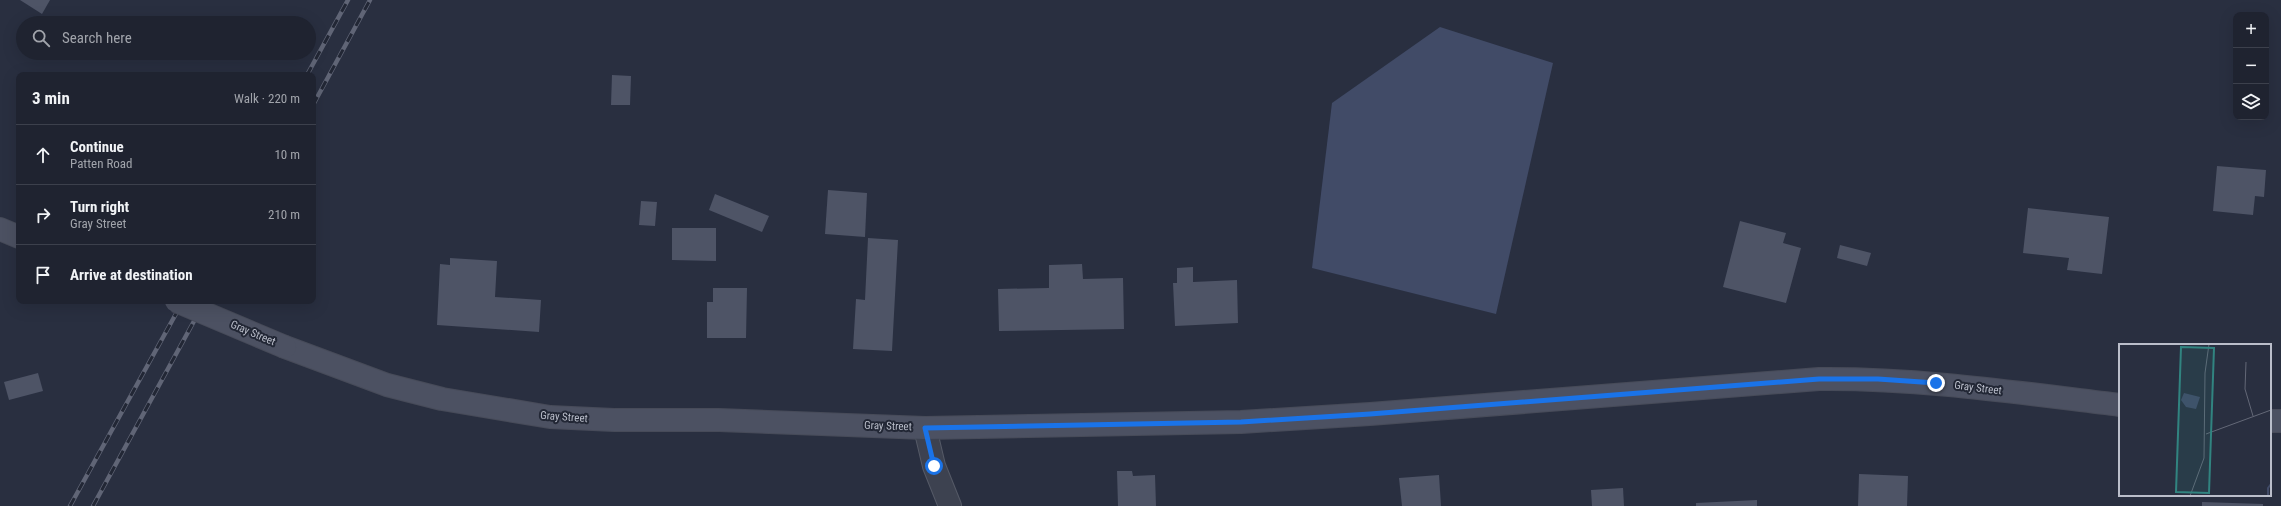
<!DOCTYPE html>
<meta charset="utf-8">
<style>
body{margin:0;font-family:"Roboto Condensed",sans-serif;background:#272b38;color:#f1f3f6}
.controls{position:absolute;right:12px;top:12px;display:grid;overflow:hidden;border-radius:8px;box-shadow:0 4px 16px #0002}
.controls button{width:36px;height:36px;display:grid;place-items:center;padding:0;border:0;border-bottom:1px solid #3c404c;background:#1f2330;color:#f1f3f6;font:20px sans-serif}
.stop{position:absolute;width:12px;height:12px;margin:-9px;border:3px solid #1a73e8;border-radius:50%;background:#fff}
.stop.end{background:#1a73e8;border-color:#fff;box-shadow:0 1px 4px #0008}
.list{margin:0;padding:0;list-style:none}
h2{display:flex;justify-content:space-between;align-items:center;height:52px;margin:0;padding:0 16px;font-size:17px}
h2 small{font-size:13px;font-weight:400;color:#a1a4ab}
.list li{display:grid;grid-template-columns:26px 1fr auto;gap:12px;align-items:center;box-sizing:border-box;height:60px;padding:0 16px;border-top:1px solid #3c404c}
.list b{display:block;font-size:15px;white-space:nowrap}
.list p{margin:0;font-size:13px;white-space:nowrap;color:#a1a4ab}
.list em{font-size:13px;font-style:normal;color:#a1a4ab}
.icon{flex:none;width:22px;height:22px;fill:none;stroke:currentColor;stroke-width:2;stroke-linecap:round;stroke-linejoin:round}
.map{position:relative;flex:none;width:2281px;height:506px;overflow:hidden}
.search{position:absolute;background:#1f2330;box-shadow:0 4px 16px #0002;left:16px;top:16px;width:300px;height:44px;display:flex;align-items:center;gap:10px;box-sizing:border-box;padding:0 14px;border-radius:22px;color:#a1a4ab;font-size:15px}
.panel{position:absolute;background:#1f2330;box-shadow:0 4px 16px #0002;left:16px;top:72px;width:300px;height:232px;border-radius:8px}
.map>svg:first-child{display:block}
.water{fill:#414b67}
.building{fill:#4e5466}
.lines{fill:none;stroke-linecap:round;stroke-linejoin:round}
.tertiary-casing{stroke:#555a67;stroke-width:24}
.secondary-casing{stroke:#474b59;stroke-width:24}
.tertiary{stroke:#3d4250;stroke-width:22}
.secondary{stroke:#4c5162;stroke-width:22}
.rail-casing{stroke:#606576;stroke-width:4.5}
.rail{stroke:#222735;stroke-width:3;stroke-dasharray:9;stroke-linecap:butt}
.secondary-bridge-casing{stroke:#474b59;stroke-width:24;stroke-linecap:butt}
.secondary-bridge{stroke:#4c5162;stroke-width:22}
.route{stroke:#1a73e8;stroke-width:5}
.labels{text-anchor:middle;dominant-baseline:central;stroke-width:4;stroke-linejoin:round;paint-order:stroke}
.street-label{font-size:11px;fill:#babeca;stroke:#222735}
.inset-river{fill:none;stroke:#414b67;stroke-width:2}
.inset-road{fill:none;stroke:#636877;stroke-width:1}
.view{fill:#318480;fill-opacity:0.15;stroke:#318480;stroke-width:2}
.inset-edge{fill:none;stroke:#babeca;stroke-width:2}
</style>
<div class="map">
<svg width="2281" height="506" viewBox="0 0 2281 506">
<rect width="100%" height="100%" fill="#292f40"/>
<path class="water" d="M1440,27L1553,63L1496,314L1312,268L1332,103Z"/>
<g class="building">
<path d="M20,0H50L42,14Z"/>
<path d="M612,75L631,76L630,105H611Z"/>
<path d="M2217,166L2266,170L2264,197L2255,196L2253,215L2213,211Z"/>
<path d="M828,190L867,193L865,237L825,234Z"/>
<path d="M715,194L769,216L762,232L709,210Z"/>
<path d="M641,201L657,202L655,226L639,225Z"/>
<path d="M2028,208L2109,217L2102,274L2067,270L2069,258L2023,253Z"/>
<path d="M1740,221L1786,233L1783,243L1801,248L1786,303L1723,287Z"/>
<path d="M672,228H716V261L672,260Z"/>
<path d="M868,238L898,240L892,351L853,349L856,299L865,300Z"/>
<path d="M1840,245L1871,253L1867,266L1837,258Z"/>
<path d="M450,258L497,261L495,297L541,300L539,332L437,325L440,264L450,265Z"/>
<path d="M1082,264L1083,279L1123,278L1124,329L999,331L998,289L1049,288V265Z"/>
<path d="M1193,267V282L1237,280L1238,323L1175,326L1173,283H1177V268Z"/>
<path d="M713,288H747L746,338H707V302H713Z"/>
<path d="M38,373L43,391L9,400L4,382Z"/>
<path d="M1117,471H1132L1133,476L1155,475L1156,506H1118Z"/>
<path d="M1859,474L1908,476L1907,506H1858Z"/>
<path d="M1439,475L1441,506H1402L1399,478Z"/>
<path d="M1623,488L1624,506H1592L1591,490Z"/>
<path d="M1757,500V506H1696V503Z"/>
<path d="M2202,502L2263,504V506H2202Z"/>
</g>
<g class="lines">
<g class="tertiary-casing">
<path id="tertiary" d="M925,428L934,466L950,506"/>
</g>
<g class="secondary-casing">
<g id="secondary">
<path d="M0,229L19,237"/>
<path d="M285,347L387,385L442,399L550,417L614,420H719L925,428L1241,422L1370,414L1819,379C1920,378 2020,393 2120,405"/>
<path d="M2270,421H2281"/>
</g>
</g>
<use href="#tertiary" class="tertiary"/>
<use href="#secondary" class="secondary"/>
<g class="rail-casing">
<g id="rail">
<path d="M307,75L348,0"/>
<path d="M313,105L370,0"/>
<path d="M70,506L183,301"/>
<path d="M93,506L205,301"/>
</g>
</g>
<use href="#rail" class="rail"/>
<g class="secondary-bridge-casing">
<path id="secondary-bridge" d="M176,301L285,347"/>
</g>
<use href="#secondary-bridge" class="secondary-bridge"/>
</g>
<g class="lines">
<path class="route" d="M934,466L925,428L1241,422L1370,414L1819,379H1878L1936,383"/>
</g>
<g class="labels">
<g class="street-label">
<text transform="translate(253 333) rotate(23)">Gray Street</text>
<text transform="translate(1978 388) rotate(7)">Gray Street</text>
<text transform="translate(564 417) rotate(4)">Gray Street</text>
<text transform="translate(888 426) rotate(2)">Gray Street</text>
</g>
</g>
<g transform="translate(2119 344)">
<rect width="152" height="152" fill="#292f40"/>
<path d="M65,49L81,53L77,65L67,63L62,56Z" fill="#414b67"/>
<path class="inset-river" d="M149,152V144L152,140"/>
<path class="inset-road" d="M127,18L126,45L134,72M87,90L152,66M71,152L85,114L86,29L90,0"/>
<path class="view" d="M62,3L95,4L90,149L57,148Z"/>
<rect width="152" height="152" class="inset-edge"/>
</g>
</svg>
<div class="controls">
<button>+</button>
<button>−</button>
<button><svg class="icon" aria-label="layers" viewBox="0 0 24 24"><path d="M12 4l9 5-9 5-9-5zM3 14l9 5 9-5"/></svg></button>
</div>
<div class="stop" style="left:934px;top:466px"></div>
<div class="stop end" style="left:1936px;top:383px"></div>
<div class="search"><svg class="icon" aria-label="search" viewBox="0 0 24 24"><circle cx="10" cy="10" r="6"/><path d="M15 15l6 6"/></svg>Search here</div>
<section class="panel">
<h2>3 min<small>Walk · 220 m</small></h2>
<ul class="list">
<li><svg class="icon" aria-label="ahead" viewBox="0 0 24 24"><path d="M12 20V5M6 11l6-6 6 6"/></svg><div><b>Continue</b><p>Patten Road</p></div><em>10 m</em></li>
<li><svg class="icon" aria-label="right" viewBox="0 0 24 24"><path d="M7 20v-9h11M14 6l5 5-5 5"/></svg><div><b>Turn right</b><p>Gray Street</p></div><em>210 m</em></li>
<li><svg class="icon" aria-label="arrive" viewBox="0 0 24 24"><path d="M6 21V4h12l-3 4 3 4H6"/></svg><div><b>Arrive at destination</b></div></li>
</ul>
</section>
</div>
